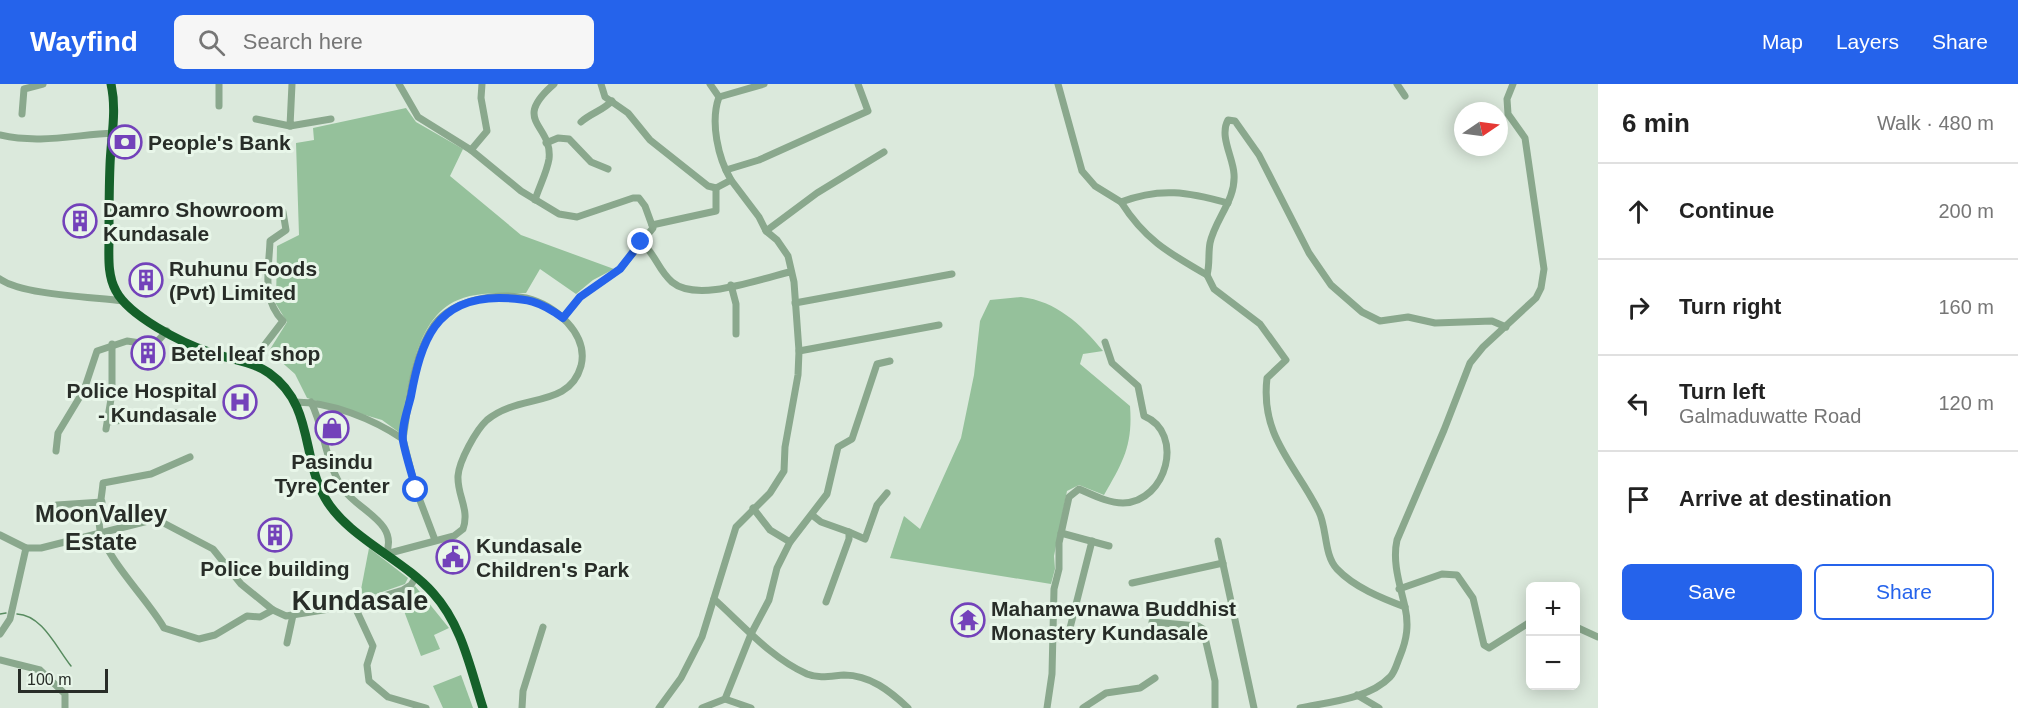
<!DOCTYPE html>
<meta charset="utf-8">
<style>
body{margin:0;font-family:Helvetica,sans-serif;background:#f6f6f6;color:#222}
.controls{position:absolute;right:18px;bottom:18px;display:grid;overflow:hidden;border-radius:9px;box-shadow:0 3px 15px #0003}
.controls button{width:54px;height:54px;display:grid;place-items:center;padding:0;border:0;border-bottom:2px solid #e0e0e0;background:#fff;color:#222;font:30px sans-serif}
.compass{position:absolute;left:1454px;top:18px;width:54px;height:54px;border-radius:50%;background:#fff;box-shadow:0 3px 15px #0003;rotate:77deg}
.scale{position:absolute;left:18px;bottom:15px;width:90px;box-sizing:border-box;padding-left:6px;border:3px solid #282d28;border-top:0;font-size:16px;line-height:21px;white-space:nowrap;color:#282d28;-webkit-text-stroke:4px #e8f6e9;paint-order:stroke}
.stop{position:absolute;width:18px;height:18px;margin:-14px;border:4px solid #2563eb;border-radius:50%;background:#fff}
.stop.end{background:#2563eb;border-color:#fff;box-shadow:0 2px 6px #0008}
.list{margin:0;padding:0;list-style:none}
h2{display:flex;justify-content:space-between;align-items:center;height:78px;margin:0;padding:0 24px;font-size:26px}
h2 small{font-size:20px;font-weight:400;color:#767676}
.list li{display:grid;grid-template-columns:39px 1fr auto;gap:18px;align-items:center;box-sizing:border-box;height:96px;padding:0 24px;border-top:2px solid #e0e0e0}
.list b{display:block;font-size:22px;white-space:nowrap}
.list p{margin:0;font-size:20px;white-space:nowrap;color:#767676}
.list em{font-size:20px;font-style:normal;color:#767676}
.actions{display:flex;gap:12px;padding:18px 24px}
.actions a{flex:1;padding:14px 0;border:2px solid #2563eb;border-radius:9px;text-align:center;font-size:21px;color:#2563eb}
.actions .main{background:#2563eb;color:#fff}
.icon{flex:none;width:33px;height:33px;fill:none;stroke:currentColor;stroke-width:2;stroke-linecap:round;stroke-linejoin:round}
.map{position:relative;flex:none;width:1598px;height:624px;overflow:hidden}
header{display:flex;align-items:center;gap:36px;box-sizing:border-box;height:84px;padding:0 30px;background:#2563eb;color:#fff}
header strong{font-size:28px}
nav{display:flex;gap:33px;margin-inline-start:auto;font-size:21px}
.search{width:420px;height:54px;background:#f6f6f6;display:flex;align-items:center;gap:15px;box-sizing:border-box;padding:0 21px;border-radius:9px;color:#767676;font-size:22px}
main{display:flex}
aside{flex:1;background:#fff}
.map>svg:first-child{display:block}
.green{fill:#95c19b}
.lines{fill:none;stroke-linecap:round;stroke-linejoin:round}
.stream{stroke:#578b5f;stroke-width:1.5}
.minor{stroke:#8aa88d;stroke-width:7}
.highway{stroke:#15612a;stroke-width:9}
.route{stroke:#2563eb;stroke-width:8}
.labels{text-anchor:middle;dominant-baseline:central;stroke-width:6;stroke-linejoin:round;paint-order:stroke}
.poi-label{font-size:21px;font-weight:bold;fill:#282d28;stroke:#e8f6e9;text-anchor:start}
.quarter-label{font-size:24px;font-weight:bold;fill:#282d28;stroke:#e8f6e9}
.district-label{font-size:27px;font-weight:bold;fill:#282d28;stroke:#e8f6e9}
</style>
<header>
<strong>Wayfind</strong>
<div class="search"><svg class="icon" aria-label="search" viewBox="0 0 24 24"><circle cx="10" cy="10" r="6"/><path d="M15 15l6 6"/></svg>Search here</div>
<nav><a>Map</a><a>Layers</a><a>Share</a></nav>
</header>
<main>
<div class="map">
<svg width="1598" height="624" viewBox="0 0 1598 624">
<rect width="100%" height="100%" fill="#dbe9dc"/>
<g class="green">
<path d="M406,24L416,38L463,65L450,92L521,151L614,185L593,196L576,210L540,185L526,209C505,210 478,207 458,216C413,234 408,308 400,349L382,336L307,314L295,290L269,267L287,238L276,220L277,162L299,151L296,59L314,56L313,44Z"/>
<path d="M1021,213C1056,217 1081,240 1103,267L1083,270L1080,280L1130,322C1133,361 1123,378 1104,411L1079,401L1067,407L1054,472L1055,485L1051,500L890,474L904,432L920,445L961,354L974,291L980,237L990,216Z"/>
<path d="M369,464L408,494L405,500L359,516Z"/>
<path d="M415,502L449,544L434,551L440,565L421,572L404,527L418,520L412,505Z"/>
<path d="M461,591L473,624H443L433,602Z"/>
</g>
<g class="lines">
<g class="stream">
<path d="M0,530L6,529"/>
<path d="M17,530C42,531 56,563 71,582"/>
</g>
<g class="minor">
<path d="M292,0L290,42L331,35"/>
<path d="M399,0L418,33L471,66L521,107L559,130L577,133L633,114H639L645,122L653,144L620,185L580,213L563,234"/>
<path d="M601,0L605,13L628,29L650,56L708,102L716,104"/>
<path d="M710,0L719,13C710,38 718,74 731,96L716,104"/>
<path d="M1058,0L1082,87L1095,102L1121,118C1160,103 1188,108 1228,119"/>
<path d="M1397,0L1405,12"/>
<path d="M719,13L764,0"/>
<path d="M219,22V0"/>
<path d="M22,30L24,5L43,0"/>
<path d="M256,35L290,42"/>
<path d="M581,38C591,29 602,27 612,17"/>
<path d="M0,51C39,60 74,51 113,49"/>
<path d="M546,59L558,54L569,55L591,78L608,85"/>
<path d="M471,66L487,47L481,14L482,0"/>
<path d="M726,86L759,76L868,27L858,0"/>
<path d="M535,116C539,103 547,88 549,75C553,40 510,38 554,0"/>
<path d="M1121,118C1145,156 1169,169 1207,191"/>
<path d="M652,141L716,127V104"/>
<path d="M766,147L817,109L884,68"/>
<path d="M641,158C655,169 658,186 672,198C697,219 759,195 790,188"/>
<path d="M0,195C23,211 93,213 123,217"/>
<path d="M731,201L736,220V250"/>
<path d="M795,219L952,190"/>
<path d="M799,267L939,241"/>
<path d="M250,280L283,237C261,215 269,186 270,157L286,146L283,128"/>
<path d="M295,318C331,318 373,335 403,355L416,406L435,456"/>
<path d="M311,318C325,346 325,380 344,406C359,427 399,439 386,470"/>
<path d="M108,338L176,329"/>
<path d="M106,345L112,309V260"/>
<path d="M56,367L58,349L84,306L97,267L127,257L154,261L167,247"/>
<path d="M190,373L151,390L103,399C102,413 97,432 100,446C106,475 149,517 164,544L199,555L215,551L247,532L260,533L273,526"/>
<path d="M57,421L102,418"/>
<path d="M753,424L770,446L790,458"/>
<path d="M812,431L821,438L849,448V455L826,518"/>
<path d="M849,448L865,455L877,421L887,409"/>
<path d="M1061,449L1109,462"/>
<path d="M0,451L26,464H41L156,435L213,465L241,500L273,526L286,532L354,521L403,506L411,501L416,493"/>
<path d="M1218,457L1254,624"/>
<path d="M386,470L454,452L463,445C470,425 457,412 458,392C459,377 476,346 487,336C519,309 569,325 581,282C589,250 555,221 526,214C497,208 452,216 434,241C412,273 409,318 403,355"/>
<path d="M1132,499L1223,479"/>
<path d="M1399,505L1442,490L1457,491L1473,514L1484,561L1489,564L1530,538"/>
<path d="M714,515C743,541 771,574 807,590C819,595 831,592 844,591C870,591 890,607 908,624"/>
<path d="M354,521L373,562L367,581L369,597L388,613L426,624"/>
<path d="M1405,523C1381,514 1354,503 1337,485C1324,472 1327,444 1319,428C1296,381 1260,353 1267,294L1286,276L1260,240L1214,205L1207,191C1210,180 1208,170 1210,159C1215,135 1236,116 1234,90C1233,73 1219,52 1228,36L1235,37L1259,71L1309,169L1331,201L1362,228L1380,237L1408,233L1435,239L1492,237L1506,243"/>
<path d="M1152,538L1198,542L1203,545L1215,597V624"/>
<path d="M1576,543L1598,553"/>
<path d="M1070,544L1092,457"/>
<path d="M0,550L10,535L26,464"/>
<path d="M287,559L293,531"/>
<path d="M0,576L40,586L65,610V624"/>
<path d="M1357,611L1379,624"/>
<path d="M725,615L751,624"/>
<path d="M522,624L523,607L543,543"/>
<path d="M659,624L681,594L702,553L736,443L770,409L784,387L785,363L798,291L799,267L794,198L788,172L777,156L766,147L759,133L731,96"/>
<path d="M702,624L725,615L751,550L769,516L777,484L790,458L827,410L838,363L852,355L877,280L890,277"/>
<path d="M1047,624L1052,590L1054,505L1059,485V459L1069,413L1079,405C1093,411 1108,419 1123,419C1167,418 1185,349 1144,332L1138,302L1112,279L1105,258"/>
<path d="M1083,624L1106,609L1140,604L1155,594"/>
<path d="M1300,624C1328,618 1369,615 1390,593C1395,588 1397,579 1400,572C1407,555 1409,541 1405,523C1400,501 1392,478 1397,456L1444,346L1470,279L1483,263L1536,214L1541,204L1544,185L1525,54L1508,30L1507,15L1513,0"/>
</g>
<path class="highway" d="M111,0C117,27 111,53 110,81C109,105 109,129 109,154C109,171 107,191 116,207C129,232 182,259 209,268C228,275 252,277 269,289C314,321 301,372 325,414C347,453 403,475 433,509C462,541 470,584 483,624"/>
</g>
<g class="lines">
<path class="route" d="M416,406C412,390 406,373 403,357C401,343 408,325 411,312C421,258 435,214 499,214C526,214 540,217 563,234L580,213L620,185L641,158"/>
</g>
<defs>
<g id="bank-ring" transform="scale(1.725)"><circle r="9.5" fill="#e8f6e9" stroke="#7342ba" stroke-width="1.5"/><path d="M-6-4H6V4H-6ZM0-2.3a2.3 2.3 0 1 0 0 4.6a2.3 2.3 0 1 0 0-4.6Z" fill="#7342ba"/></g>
<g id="building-ring" transform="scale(1.725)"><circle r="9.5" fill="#e8f6e9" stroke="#7342ba" stroke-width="1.5"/><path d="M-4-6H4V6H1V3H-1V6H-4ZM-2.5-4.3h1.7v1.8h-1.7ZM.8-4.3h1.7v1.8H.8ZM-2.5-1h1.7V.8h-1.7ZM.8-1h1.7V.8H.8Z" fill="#7342ba"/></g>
<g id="hospital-ring" transform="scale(1.725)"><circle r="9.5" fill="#e8f6e9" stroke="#7342ba" stroke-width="1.5"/><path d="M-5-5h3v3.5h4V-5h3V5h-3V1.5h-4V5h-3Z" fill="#7342ba"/></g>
<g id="shop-ring" transform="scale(1.725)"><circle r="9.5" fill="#e8f6e9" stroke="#7342ba" stroke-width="1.5"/><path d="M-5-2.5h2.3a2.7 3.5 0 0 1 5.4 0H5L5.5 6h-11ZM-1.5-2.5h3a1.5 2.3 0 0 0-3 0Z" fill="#7342ba"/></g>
<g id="civic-ring" transform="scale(1.725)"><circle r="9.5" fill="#e8f6e9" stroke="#7342ba" stroke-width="1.5"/><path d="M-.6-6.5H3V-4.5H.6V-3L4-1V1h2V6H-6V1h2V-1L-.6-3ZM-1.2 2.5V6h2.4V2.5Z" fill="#7342ba"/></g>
<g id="temple-ring" transform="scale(1.725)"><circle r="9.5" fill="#e8f6e9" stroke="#7342ba" stroke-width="1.5"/><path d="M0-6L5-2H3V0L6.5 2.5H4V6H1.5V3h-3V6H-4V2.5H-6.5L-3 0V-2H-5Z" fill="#7342ba"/></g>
</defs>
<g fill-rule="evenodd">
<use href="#bank-ring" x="125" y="58"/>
<use href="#building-ring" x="80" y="137"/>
<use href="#building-ring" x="146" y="196"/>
<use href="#building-ring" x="148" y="269"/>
<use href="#hospital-ring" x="240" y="318"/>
<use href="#shop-ring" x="332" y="344"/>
<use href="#building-ring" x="275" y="451"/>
<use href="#civic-ring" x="453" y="473"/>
<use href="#temple-ring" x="968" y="536"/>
</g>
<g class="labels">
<g class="poi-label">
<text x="148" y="58">People's Bank</text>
<text x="103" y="125">Damro Showroom<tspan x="103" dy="24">Kundasale</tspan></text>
<text x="169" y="184">Ruhunu Foods<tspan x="169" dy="24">(Pvt) Limited</tspan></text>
<text x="171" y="269">Betel leaf shop</text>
<text x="217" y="306" text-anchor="end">Police Hospital<tspan x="217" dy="24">- Kundasale</tspan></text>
<text x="332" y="377" text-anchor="middle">Pasindu<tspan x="332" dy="24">Tyre Center</tspan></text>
<text x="476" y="461">Kundasale<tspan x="476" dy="24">Children's Park</tspan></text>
<text x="275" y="484" text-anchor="middle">Police building</text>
<text x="991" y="524">Mahamevnawa Buddhist<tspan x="991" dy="24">Monastery Kundasale</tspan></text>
</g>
<g class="quarter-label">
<text x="101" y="429">MoonValley<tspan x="101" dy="28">Estate</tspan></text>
</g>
<g class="district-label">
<text x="360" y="517">Kundasale</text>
</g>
</g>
</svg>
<div class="controls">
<button>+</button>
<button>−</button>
</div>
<svg class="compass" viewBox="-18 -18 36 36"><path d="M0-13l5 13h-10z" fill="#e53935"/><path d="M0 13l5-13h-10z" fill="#767676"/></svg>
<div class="scale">100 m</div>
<div class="stop" style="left:416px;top:406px"></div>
<div class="stop end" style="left:641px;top:158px"></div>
</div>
<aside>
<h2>6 min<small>Walk · 480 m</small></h2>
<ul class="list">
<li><svg class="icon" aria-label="ahead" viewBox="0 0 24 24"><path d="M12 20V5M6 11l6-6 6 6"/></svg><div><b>Continue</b></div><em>200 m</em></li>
<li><svg class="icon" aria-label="right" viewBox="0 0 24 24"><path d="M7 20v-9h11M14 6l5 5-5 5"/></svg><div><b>Turn right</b></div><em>160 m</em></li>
<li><svg class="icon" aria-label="left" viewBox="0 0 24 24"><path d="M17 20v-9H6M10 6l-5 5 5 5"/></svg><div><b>Turn left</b><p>Galmaduwatte Road</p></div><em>120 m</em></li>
<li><svg class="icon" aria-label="arrive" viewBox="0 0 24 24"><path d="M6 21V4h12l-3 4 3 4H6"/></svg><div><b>Arrive at destination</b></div></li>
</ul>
<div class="actions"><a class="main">Save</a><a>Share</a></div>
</aside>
</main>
